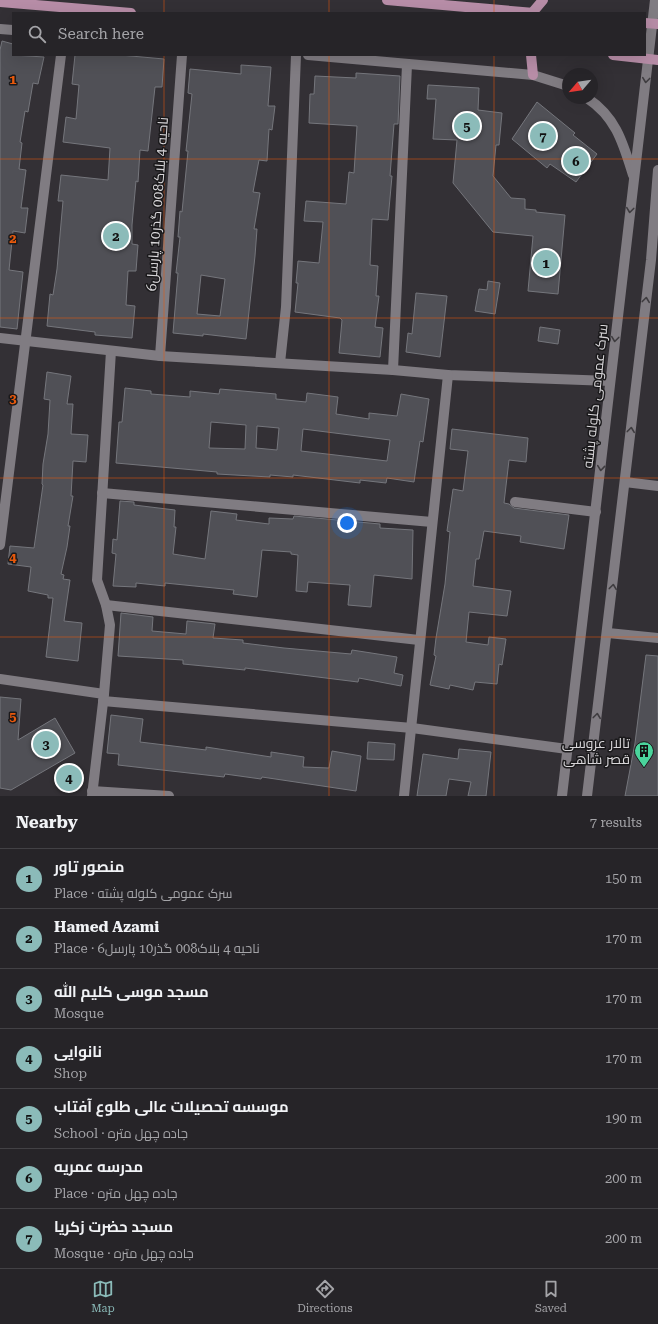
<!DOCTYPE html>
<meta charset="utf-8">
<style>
body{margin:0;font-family:"Roboto Serif",Cairo,serif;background:#2e2c30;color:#f1f3f6}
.compass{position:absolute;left:562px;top:68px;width:36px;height:36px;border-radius:50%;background:#262428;box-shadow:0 4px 16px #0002;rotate:241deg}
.you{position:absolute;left:347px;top:523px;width:14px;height:14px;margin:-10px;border:3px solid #fff;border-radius:50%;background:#1a73e8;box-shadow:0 0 0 6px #1a73e833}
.badge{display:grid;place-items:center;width:26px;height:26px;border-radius:50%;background:#8bbbb9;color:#111;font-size:13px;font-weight:700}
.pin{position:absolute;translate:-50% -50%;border:2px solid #fff;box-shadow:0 1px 4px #0006}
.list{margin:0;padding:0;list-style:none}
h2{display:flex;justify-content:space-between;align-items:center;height:52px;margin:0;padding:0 16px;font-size:17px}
h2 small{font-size:13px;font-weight:400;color:#a4a4a8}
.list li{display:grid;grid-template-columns:26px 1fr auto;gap:12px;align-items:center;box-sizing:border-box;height:60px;padding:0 16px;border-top:1px solid #424145}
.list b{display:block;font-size:15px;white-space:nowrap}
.list p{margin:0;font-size:13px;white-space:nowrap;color:#a4a4a8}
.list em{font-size:13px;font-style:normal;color:#a4a4a8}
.icon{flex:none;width:22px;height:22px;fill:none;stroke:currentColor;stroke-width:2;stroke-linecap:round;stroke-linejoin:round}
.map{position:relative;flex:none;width:658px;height:796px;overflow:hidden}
.search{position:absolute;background:#262428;box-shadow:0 4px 16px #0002;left:12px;right:12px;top:12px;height:44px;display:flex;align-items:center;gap:10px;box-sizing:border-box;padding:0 14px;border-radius:0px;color:#a4a4a8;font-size:15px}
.sheet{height:472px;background:#262428}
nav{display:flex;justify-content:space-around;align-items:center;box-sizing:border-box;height:56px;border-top:1px solid #424145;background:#262428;font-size:11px;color:#a4a4a8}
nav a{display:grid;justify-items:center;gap:2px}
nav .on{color:#8bbbb9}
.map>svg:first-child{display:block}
.building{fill:#505056;stroke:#75767c;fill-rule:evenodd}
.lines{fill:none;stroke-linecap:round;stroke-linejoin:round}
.street{stroke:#807c82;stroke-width:10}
.secondary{stroke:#807c82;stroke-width:10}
.primary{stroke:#b78da7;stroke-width:10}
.oneway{stroke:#3e3c3f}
.grid{fill:none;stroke:#e8590c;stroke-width:1;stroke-opacity:0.55}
.labels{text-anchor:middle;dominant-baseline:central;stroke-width:3;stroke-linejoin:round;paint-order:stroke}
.street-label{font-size:14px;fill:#d8d6d9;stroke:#1a191b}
.poi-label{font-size:14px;fill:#d8d6d9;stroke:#1a191b;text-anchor:end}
.grid-label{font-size:13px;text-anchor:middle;font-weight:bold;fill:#e8590c;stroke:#1a191b;stroke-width:3;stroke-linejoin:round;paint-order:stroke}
</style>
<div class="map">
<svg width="658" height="796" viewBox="0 0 658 796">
<rect width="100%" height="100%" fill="#333035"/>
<g class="building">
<path d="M2,41L13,44V55L44,57L38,84L33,83L28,112L25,111L20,142L22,143L19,169L26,170L21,208H28L25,233L13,231L9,270L23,272L17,329L0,327V50Z"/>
<path d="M75,55H120L164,59L162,87H155L148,151L140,150L138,182L136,181L132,225V244L138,245L136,271H128L126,305L135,306L132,338L95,335V332L47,326L50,294L53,295L57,269L63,201H58L61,175L108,180L110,148L63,142L66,117L76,119L79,85L72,84Z"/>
<path d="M241,65L271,67L268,106H275L272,130L269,129L267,161L259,160L253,192L260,193L254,229H257L255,256L246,339L203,334V336L173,333L178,273H176L180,237H178L180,211L182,212L188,151H186L192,94L188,93L190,69L241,74ZM201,275L225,279L220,316L197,314Z"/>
<path d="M356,73L400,76L398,124H394L390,176H392L388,220L372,219L370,265L378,266L376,296H379L375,327L383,328L380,357L339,353L342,320L340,318L295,312L298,283H296L298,261L319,263L323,222L304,221L306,201L346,204L349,172L354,173L357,126L309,123L310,94H314L315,76L356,78Z"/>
<path d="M428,85L479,88L478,110L502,113L499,145H496L493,176L511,198L525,199V209L536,210V212L565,215L558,294L528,291L533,236L493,232L453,183L457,140L433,139L436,99H427Z"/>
<path d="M537,102L575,133L573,135L597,154L576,182L550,164L547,168L512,139Z"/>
<path d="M488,281L500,283L495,314L475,311L479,289L487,290Z"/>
<path d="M416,293L447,296L440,357L406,352L408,333L412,334Z"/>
<path d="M540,327L560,330L558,344L538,341Z"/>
<path d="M47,372L71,376L67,404H73L71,434L88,435L86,462L73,461L71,496H73L68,526H70L67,547L61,574L64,575L63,579L70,580L64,621L82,623L78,661L46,657L53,598H48V595L28,591L31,567L8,564L10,546L34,548L43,485L42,484L43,464L48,434L50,400L44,399Z"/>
<path d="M125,388L151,391V394L190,397V391L219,394L220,389L276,394V399L306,402L307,393L338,397L336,414L369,419V413L397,416L401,394L429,399L423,442L420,441L414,482L387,478L386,483L360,480V483L293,475V477L270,475V477L217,474V472L116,463L119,422H122ZM211,422L246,425L245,449L209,448ZM257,426L279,428L277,450L256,448ZM303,429L390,440L387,461L301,451Z"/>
<path d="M452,429L528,438L526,462L509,460L504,503L509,504L514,508L569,515L564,549L520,542L521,536L484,531L479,559H476L473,586L511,591L507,616L469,612L466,642L488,645L489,637L506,639L502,665L499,664L497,684L475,682L473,690L450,685L449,689L430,685L436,656L434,655L436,638L445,584L450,532L447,531L453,489L463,491L468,451L450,449Z"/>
<path d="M120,501L134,502V505L175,510L174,527H176L173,554L205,559L211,511L237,514L236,520L269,524V518L293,519L294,516L380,524V528L413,530L412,579L374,575L371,607L348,605L350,585L308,582L307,592L296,591L298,555L291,554V552L262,550L257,597L233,594L234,590L165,583V586L136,583V587L113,586L116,554L112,553L113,539L117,540Z"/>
<path d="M121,613L153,617L152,631L186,634L187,621L215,624L213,638L243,640V643L284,648L351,654L352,650L397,657L394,673L403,675L401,686L359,678L358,682L245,668V670L183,664V660L118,656Z"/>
<path d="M646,655L658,656V796H625L635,743Z"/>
<path d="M0,697L21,699L18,740L55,718L75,753L11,790L0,788Z"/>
<path d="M111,715L143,719L140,742L206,750V747L271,757V752L304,757L303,767L329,768L332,751L361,756L356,791L262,777L261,779L225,774L224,777L118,765L119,754L107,753Z"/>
<path d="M368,742L395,744L394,760L367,759Z"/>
<path d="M459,749L491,752L486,796H468L471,782L449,779L446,796H417L423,754L458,759Z"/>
<path d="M60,771L79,774L78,786L58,783Z"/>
</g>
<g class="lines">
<g class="street">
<path d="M0,338L160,356L393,370L448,375L610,381"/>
<path d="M160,356L182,55"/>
<path d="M280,363L286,307L296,55"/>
<path d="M393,370L407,65"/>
<path d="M625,482L658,486"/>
<path d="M102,493L432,522"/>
<path d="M515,502L596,512"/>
<path d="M0,545L61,55"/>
<path d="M106,605L419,640"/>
<path d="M608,633L658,638"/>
<path d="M0,679L104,694"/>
<path d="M103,701L412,728L567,749"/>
<path d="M92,791L169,796"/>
<path d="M92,796L104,694L110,625L106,605L97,580L111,351"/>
<path d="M404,796L448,375"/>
</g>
<g class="secondary">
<path d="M0,29L13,30"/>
<path d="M308,55L533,75L568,86"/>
<path d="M587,98C616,117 623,143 633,175"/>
<path d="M562,796L655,0"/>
<path d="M587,796L651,260L658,170"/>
</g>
<g class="primary">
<path d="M387,0L534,13"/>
<path d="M0,2L131,13"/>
<path d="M532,13L543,0"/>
<path d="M645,23L658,24"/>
<path d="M531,55L533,75"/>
<path d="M613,55L658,60"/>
</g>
</g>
<defs><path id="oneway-chevron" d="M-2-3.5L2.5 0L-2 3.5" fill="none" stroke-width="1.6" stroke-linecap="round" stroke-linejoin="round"/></defs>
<g class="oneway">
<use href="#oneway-chevron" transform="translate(646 80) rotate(97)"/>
<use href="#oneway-chevron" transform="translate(630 210) rotate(97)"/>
<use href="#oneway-chevron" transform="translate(646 300) rotate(-83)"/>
<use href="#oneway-chevron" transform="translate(615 339) rotate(97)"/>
<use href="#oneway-chevron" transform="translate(631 430) rotate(-83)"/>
<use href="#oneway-chevron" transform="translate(601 468) rotate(96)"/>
<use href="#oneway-chevron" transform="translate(613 587) rotate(-83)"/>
<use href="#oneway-chevron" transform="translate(597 716) rotate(-83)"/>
</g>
<path class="grid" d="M164,0V13M329,0V13M494,0V13M164,55V796M329,55V796M494,55V796M0,159H658M0,318H658M0,478H658M0,637H658"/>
<defs>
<g id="building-pin" transform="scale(1)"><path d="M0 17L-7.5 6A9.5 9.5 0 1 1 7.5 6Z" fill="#4ad49c" stroke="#1a191b"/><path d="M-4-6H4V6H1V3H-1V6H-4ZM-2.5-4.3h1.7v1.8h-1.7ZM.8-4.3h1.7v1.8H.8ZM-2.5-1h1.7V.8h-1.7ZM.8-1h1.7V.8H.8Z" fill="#111"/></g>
</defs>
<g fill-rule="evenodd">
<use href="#building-pin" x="644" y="751"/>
</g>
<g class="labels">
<g class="street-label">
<text transform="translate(157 204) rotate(-86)">ناحیه 4 بلاک008 گذر10 پارسل6</text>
<text transform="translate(595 396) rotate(-84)">سرک عمومی کلوله پشته</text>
</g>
<g class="poi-label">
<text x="630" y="743">تالار عروسی<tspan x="630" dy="16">قصر شاهی</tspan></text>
</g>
</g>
<g class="grid-label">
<text x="13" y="84">1</text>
<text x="13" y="243">2</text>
<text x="13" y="403">3</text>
<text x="13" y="562">4</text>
<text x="13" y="721">5</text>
</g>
</svg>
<svg class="compass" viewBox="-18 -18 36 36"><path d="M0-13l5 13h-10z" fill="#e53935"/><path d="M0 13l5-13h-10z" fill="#a4a4a8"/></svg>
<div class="you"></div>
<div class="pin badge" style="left:546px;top:263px">1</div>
<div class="pin badge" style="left:116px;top:236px">2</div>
<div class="pin badge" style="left:46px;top:744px">3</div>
<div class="pin badge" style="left:69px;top:778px">4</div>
<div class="pin badge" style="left:467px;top:126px">5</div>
<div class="pin badge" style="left:576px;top:161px">6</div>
<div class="pin badge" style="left:543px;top:136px">7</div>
<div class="search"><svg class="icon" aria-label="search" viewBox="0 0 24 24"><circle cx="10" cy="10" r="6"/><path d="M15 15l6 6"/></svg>Search here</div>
</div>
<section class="sheet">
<h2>Nearby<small>7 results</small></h2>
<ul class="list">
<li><span class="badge">1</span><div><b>منصور تاور</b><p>Place · سرک عمومی کلوله پشته</p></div><em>150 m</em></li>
<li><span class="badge">2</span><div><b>Hamed Azami</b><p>Place · ناحیه 4 بلاک008 گذر10 پارسل6</p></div><em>170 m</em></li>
<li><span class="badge">3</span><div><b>مسجد موسی کلیم الله</b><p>Mosque</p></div><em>170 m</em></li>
<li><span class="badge">4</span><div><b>نانوایی</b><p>Shop</p></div><em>170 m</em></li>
<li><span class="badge">5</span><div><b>موسسه تحصیلات عالی طلوع آفتاب</b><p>School · جاده چهل متره</p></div><em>190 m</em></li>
<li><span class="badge">6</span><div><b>مدرسه عمریه</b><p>Place · جاده چهل متره</p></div><em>200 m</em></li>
<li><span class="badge">7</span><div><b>مسجد حضرت زکریا</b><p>Mosque · جاده چهل متره</p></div><em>200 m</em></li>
</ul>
</section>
<nav>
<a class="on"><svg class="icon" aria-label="map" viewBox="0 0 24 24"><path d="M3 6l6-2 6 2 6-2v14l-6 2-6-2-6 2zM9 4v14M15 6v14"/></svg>Map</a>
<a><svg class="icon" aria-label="directions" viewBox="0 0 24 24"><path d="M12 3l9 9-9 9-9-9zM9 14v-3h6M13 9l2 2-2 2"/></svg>Directions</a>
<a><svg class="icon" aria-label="saved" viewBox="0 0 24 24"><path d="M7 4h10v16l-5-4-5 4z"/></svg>Saved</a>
</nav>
